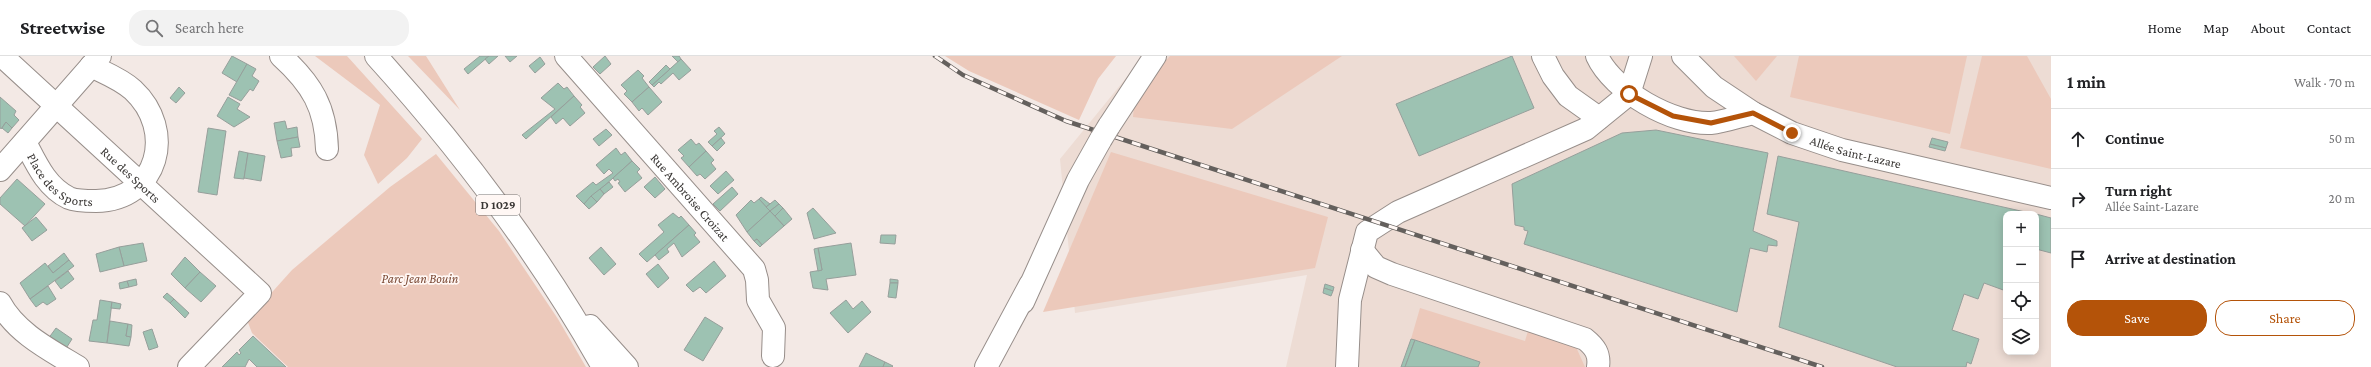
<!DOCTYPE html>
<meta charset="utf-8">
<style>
body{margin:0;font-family:"Crimson Pro",serif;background:#f2f2f2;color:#202124}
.controls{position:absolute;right:12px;bottom:12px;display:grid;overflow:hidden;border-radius:8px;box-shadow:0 2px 10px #0003}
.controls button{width:36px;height:36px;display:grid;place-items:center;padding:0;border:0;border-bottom:1px solid #e0e0e0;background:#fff;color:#202124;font:20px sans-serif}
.stop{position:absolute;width:12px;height:12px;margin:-9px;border:3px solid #b45309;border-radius:50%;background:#fff}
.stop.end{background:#b45309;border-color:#fff;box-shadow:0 1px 4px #0008}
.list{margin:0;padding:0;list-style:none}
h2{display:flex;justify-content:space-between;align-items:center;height:52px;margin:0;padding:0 16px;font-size:17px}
h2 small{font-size:13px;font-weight:400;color:#757577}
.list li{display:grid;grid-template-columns:26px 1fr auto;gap:12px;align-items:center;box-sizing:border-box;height:60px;padding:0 16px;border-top:1px solid #e0e0e0}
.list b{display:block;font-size:15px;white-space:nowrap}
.list p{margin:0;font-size:13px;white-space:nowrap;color:#757577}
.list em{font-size:13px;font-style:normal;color:#757577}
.actions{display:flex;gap:8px;padding:12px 16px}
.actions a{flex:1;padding:9px 0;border:1px solid #b45309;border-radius:16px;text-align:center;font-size:14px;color:#b45309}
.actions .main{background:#b45309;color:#fff}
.icon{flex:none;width:22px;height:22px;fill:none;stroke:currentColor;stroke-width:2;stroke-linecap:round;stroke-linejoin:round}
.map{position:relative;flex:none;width:2051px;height:311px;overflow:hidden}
header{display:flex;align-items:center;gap:24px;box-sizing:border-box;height:56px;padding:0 20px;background:#fff;border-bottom:1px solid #e0e0e0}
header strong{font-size:19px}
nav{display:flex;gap:22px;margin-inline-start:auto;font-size:14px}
.search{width:280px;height:36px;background:#f2f2f2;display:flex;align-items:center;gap:10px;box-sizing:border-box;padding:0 14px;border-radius:16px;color:#757577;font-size:15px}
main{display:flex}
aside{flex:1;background:#fff}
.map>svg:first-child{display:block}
.built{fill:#eddcd4;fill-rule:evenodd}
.green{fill:#ecc9bb}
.building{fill:#9dc2b2;stroke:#969f9b}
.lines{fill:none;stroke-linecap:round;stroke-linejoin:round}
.minor-casing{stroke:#978e8a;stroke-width:24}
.major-casing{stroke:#978e8a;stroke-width:24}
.minor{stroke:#fff;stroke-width:22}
.major{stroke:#fff;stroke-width:22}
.rail-casing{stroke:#64605d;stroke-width:4.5}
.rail{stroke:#fff7f4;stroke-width:3;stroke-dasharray:9;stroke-linecap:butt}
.minor-bridge-casing{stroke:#978e8a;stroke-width:24;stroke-linecap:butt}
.minor-bridge{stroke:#fff;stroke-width:22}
.route{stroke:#b45309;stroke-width:5}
.labels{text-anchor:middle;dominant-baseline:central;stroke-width:3.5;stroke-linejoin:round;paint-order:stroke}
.shield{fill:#fff7f4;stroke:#74706e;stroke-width:1}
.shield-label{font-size:12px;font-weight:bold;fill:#393634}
.street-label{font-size:13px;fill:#393634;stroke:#fff7f4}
.park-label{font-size:13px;font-style:italic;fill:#7b4934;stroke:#fff7f4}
</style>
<header>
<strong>Streetwise</strong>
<div class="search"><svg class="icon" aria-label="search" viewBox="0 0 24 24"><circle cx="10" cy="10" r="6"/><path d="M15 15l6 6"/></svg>Search here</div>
<nav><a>Home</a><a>Map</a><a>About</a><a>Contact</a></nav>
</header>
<main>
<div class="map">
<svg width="2051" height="311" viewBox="0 0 2051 311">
<rect width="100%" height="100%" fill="#f3e9e5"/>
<path class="built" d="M1144,0H2051V311H1286L1307,219L1075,257L1060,103ZM2006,158H2036V296H2006Z"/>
<g class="green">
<path d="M315,0H347L422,83L407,102L378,128L364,99L380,49Z"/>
<path d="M408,0H426L460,54L410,2Z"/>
<path d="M945,0H1116L1098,23L1079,64L969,15Z"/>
<path d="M1170,0H1342L1232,73L1133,61L1135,39Z"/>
<path d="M1734,0H1777L1756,25Z"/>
<path d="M1799,0H1967L1950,78L1790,41Z"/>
<path d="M1982,0H2027L2051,43V113L1960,92Z"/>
<path d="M1111,96L1328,161L1315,212L1043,256Z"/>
<path d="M436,98L499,175L558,263L586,311H288L252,277L247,264L292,214L390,131Z"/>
<path d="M1420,252L1525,285L1528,275L1576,291L1585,311H1478L1479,306L1411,283Z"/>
</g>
<g class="building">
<path d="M232,0L247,8L237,26L222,17Z"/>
<path d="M480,0H489L468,18L464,13Z"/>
<path d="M489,0H498L489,8L485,3Z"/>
<path d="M505,0H517L510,6Z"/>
<path d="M605,0L611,8L600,18L593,11Z"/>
<path d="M672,0H679L681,3L678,6Z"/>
<path d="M1512,0L1534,52L1419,100L1396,48Z"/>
<path d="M540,1L545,8L535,17L529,10Z"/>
<path d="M681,3L691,14L679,24L673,17L661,28L659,26L654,31L652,29Z"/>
<path d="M247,8L256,13L252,20L259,25L253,35L250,33L241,45L229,39Z"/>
<path d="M666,9L670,13L652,29L649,26Z"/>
<path d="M638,14L644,20L642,22L649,31L632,46L624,38L627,35L621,29Z"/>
<path d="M558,27L564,33L567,31L574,40L526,83L522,79L555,53L541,42Z"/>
<path d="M179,31L185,37L176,47L170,42Z"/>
<path d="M649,31L662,46L648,59L642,52L639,55L632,46Z"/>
<path d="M574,40L582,49L580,51L585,57L570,70L563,62L556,68L551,61Z"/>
<path d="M0,41L16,55L14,59L19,64L12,72L6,66L1,73L0,71Z"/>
<path d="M228,41L240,48L237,53L250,61L234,71L217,60Z"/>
<path d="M285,65L287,73L297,71L298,81L277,85L274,67Z"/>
<path d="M6,66L12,72L8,77L2,72Z"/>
<path d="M719,71L725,78L712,90L708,86L717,78L714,75Z"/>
<path d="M208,72L226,75L217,139L198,136Z"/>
<path d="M606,73L612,79L599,90L593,83Z"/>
<path d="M1656,74L1768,97L1753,175L1777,185V190L1768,189L1767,196L1750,192L1737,256L1524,188L1528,175L1524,174V171L1515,169L1512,128L1622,77Z"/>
<path d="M298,81L300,91L291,92L292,100L281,102L277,85Z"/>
<path d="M721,82L725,87L717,95L712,90Z"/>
<path d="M1932,82L1948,86L1946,92L1930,88Z"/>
<path d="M691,83L696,89L699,87L706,95L689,111L681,102L684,100L678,94Z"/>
<path d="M1930,88L1946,92L1945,95L1929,91Z"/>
<path d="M616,92L621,99L625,96L632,105L584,148L576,140L593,126L596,129L613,117L609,113L604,118L596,109Z"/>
<path d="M239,95L248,97L244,123L234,122Z"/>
<path d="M706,95L714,104L711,107L716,113L705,123L700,118L697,120L689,111Z"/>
<path d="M248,97L265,100L261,125L244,122Z"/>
<path d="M1778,100L2034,158H2006V235L1984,227L1978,243L1964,238L1952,274L1979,283L1971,308L1967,306L1966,311H1897L1779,271L1799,166L1767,158Z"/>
<path d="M632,105L640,113L637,116L642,122L625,136L618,127L620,126L618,123L615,125L613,122Z"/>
<path d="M726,115L734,124L718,138L710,130Z"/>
<path d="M655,121L665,133L655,142L644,131Z"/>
<path d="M17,123L45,148L25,170L0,148V142Z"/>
<path d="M609,126L613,131L604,138L600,133Z"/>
<path d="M732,131L738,138L720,155L713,148Z"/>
<path d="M600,133L604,138L597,146L591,140Z"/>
<path d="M591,140L597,146L589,153L584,148Z"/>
<path d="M761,141L770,148L766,151L759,143Z"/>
<path d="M759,143L770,155L747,176L736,159L751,144L754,147Z"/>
<path d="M775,144L779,148L770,155L766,151Z"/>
<path d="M779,148L783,152L775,160L770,155Z"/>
<path d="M783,152L792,163L784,170L775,160Z"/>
<path d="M813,152L836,177L814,183L807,157Z"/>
<path d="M770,155L784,170L762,189L757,183L754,185L747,176Z"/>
<path d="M673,157L679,162L681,160L689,169L647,206L639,198L664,176L658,169Z"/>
<path d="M2036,158L2051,162V197L2036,193Z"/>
<path d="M36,161L47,174L32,185L22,172Z"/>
<path d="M689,169L696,177L694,179L700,186L682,201L674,187L667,193L669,196L659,204L655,199Z"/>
<path d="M881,179H896L895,188L880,187Z"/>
<path d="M757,183L762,189L760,191L754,185Z"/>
<path d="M143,187L147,205L124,210L119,191Z"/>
<path d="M851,187L856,219L826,223L828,234L813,232L810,216L822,214L818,192Z"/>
<path d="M119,191L124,210L100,216L96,198Z"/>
<path d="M601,191L616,208L604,219L589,202Z"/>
<path d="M818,192L822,214L818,215L814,193Z"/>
<path d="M64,197L69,204L53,217L48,210Z"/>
<path d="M185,201L200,216L185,232L171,218Z"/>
<path d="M69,204L74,210L30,243L20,227L45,207L53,217Z"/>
<path d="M714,205L726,220L706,237L700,231L693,236L686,229Z"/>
<path d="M658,208L669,222L658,232L646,218Z"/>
<path d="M68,215L74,223L61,233L55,225Z"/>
<path d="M200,216L216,230L201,246L185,232Z"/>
<path d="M136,223L137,229L129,231L127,225Z"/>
<path d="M890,223L898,224V227H890Z"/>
<path d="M127,225L129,231L120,233L119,227Z"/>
<path d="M890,227H898L896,242L888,241Z"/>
<path d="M1325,228L1334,231L1333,235L1324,232Z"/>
<path d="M48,230L56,243L47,249L43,246L36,251L30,243Z"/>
<path d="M1324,232L1333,235L1331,240L1323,237Z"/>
<path d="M167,237L174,243L170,247L163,241Z"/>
<path d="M174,243L189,257L185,262L170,247Z"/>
<path d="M100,244L112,246L107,287L89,285L93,264H97Z"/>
<path d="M846,244L853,253L862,245L871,256L848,277L830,257Z"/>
<path d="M112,246L121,248L120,253L111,252Z"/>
<path d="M705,261L723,272L703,305L684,294Z"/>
<path d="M110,265L128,268L126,280L131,281L129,290L107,287Z"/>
<path d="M128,268L132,269L131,281L126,280Z"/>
<path d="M56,272L72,283L65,294L48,283Z"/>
<path d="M152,273L158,291L149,294L143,276Z"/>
<path d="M253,280L286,311H257L249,303L245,311H222L237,296L239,299L241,297L239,294Z"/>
<path d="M1411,283L1415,284L1405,311H1401Z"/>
<path d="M1415,284L1480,306L1478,311H1405Z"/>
<path d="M866,297L885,306L883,311H859Z"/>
<path d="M885,306L893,310L892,311H883Z"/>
</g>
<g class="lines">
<g class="minor-casing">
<g id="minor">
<path id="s1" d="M2,0L260,237L189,311"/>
<path d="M281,0C312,28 326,52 327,93"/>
<path id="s2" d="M566,0L754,213L757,224L758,244L774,272L773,300"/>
<path d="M1543,0L1553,20L1568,40L1599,62"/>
<path d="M1597,0C1613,35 1673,69 1711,67C1724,66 1740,60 1753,57"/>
<path id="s3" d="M1683,0L1714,31L1753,57L1792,77L1842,94L2051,142"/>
<path d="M1109,70L1155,0"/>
<path id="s4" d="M25,86C36,107 46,131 69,142C76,145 88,145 96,145C159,144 176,74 133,34C121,23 105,17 91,10"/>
<path d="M0,114L100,0"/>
<path d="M1362,194L1376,211L1392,218L1585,283C1595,291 1600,298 1598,311"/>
<path d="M1023,246L1078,124L1101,83"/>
<path d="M0,247C16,277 50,294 78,311"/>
<path d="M1347,311L1350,244L1367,176L1398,156L1586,73L1629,38L1641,0"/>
</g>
</g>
<g class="major-casing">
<g id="major">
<path d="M376,0C462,95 540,199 603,311"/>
<path d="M590,270L627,311"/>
<path d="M986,311L1030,229"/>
</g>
</g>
<use href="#minor" class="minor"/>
<use href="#major" class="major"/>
<g class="rail-casing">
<path id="rail" d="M935,0L963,19L1066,65L1822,311"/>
</g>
<use href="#rail" class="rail"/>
<g class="minor-bridge-casing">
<path id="minor-bridge" d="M1101,83L1109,70"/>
</g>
<use href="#minor-bridge" class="minor-bridge"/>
</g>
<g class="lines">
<path class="route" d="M1629,38L1673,60L1711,67L1753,57L1792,77"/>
</g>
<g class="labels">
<rect class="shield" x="476" y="139" width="44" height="20" rx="3"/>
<g class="shield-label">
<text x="498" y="149">D 1029</text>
</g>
<g class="street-label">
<text stroke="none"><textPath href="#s3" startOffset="201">Allée Saint-Lazare</textPath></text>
<text stroke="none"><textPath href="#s1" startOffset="175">Rue des Sports</textPath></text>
<text stroke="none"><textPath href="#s4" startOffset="55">Place des Sports</textPath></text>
<text stroke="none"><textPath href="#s2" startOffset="188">Rue Ambroise Croizat</textPath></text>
</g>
<g class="park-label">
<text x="420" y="222">Parc Jean Bouin</text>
</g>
</g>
</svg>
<div class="controls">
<button>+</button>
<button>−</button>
<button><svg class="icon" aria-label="locate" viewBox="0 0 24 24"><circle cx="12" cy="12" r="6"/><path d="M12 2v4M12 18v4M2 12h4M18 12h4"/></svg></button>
<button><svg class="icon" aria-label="layers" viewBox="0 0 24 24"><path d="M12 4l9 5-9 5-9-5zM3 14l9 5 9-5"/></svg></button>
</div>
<div class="stop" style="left:1629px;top:38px"></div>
<div class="stop end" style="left:1792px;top:77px"></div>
</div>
<aside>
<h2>1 min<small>Walk · 70 m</small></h2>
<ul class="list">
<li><svg class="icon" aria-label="ahead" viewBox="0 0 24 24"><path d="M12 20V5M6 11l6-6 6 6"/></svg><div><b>Continue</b></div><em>50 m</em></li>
<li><svg class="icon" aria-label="right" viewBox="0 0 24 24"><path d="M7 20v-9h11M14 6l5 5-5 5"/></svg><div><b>Turn right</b><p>Allée Saint-Lazare</p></div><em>20 m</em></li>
<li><svg class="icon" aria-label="arrive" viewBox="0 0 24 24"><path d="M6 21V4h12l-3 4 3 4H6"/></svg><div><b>Arrive at destination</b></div></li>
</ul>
<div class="actions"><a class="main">Save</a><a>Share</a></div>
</aside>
</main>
